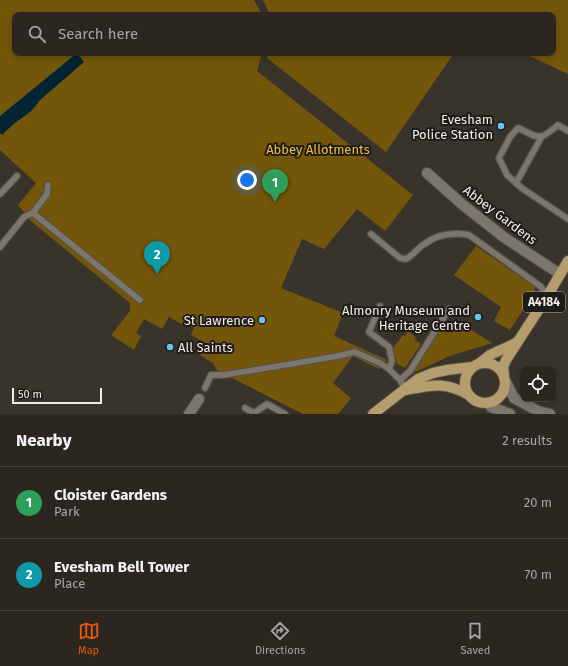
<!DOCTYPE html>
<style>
body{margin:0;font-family:"Fira Sans",sans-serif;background:#332f29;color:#f1f3f6}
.controls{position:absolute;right:12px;bottom:12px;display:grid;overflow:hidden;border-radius:8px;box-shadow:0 2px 6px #0003}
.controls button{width:36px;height:36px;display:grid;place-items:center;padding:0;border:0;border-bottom:1px solid #47443e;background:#2b2720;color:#f1f3f6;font:20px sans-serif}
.scale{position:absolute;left:12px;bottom:10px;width:90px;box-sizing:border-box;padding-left:4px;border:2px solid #f0ede7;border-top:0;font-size:11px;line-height:14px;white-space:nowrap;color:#f0ede7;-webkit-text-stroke:3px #1e1c18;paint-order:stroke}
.you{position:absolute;left:247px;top:180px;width:14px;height:14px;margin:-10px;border:3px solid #fff;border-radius:50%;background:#1a73e8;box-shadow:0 0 0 6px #1a73e833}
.badge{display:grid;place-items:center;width:26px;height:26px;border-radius:50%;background:#ea580c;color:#fff;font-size:13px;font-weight:700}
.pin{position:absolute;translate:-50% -33px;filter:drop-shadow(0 1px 2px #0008)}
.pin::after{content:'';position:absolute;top:21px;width:14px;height:12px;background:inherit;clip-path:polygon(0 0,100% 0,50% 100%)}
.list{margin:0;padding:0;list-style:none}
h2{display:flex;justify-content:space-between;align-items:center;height:52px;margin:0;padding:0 16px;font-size:17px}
h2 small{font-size:13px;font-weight:400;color:#a6a5a5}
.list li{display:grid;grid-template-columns:26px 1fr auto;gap:12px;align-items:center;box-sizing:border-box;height:72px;padding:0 16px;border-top:1px solid #47443e}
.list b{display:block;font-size:15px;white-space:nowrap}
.list p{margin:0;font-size:13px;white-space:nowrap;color:#a6a5a5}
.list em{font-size:13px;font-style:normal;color:#a6a5a5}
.icon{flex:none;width:22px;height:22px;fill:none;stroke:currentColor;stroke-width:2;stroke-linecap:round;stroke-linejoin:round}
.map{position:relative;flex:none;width:568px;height:414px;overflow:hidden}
.search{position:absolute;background:#2b2720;box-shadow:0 2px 6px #0003;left:12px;right:12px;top:12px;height:44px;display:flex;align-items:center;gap:10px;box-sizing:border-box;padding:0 14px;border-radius:8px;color:#a6a5a5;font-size:15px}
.sheet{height:196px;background:#2b2720}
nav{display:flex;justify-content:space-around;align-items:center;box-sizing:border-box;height:56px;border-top:1px solid #47443e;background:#2b2720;font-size:11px;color:#a6a5a5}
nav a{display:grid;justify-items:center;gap:2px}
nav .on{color:#ea580c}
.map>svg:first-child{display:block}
.green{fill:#74560a}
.water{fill:#032533}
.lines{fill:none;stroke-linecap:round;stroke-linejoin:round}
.lane-casing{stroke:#56524a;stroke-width:8}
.street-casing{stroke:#56524a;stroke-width:12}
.primary-casing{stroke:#56524a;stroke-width:12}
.lane{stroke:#7c766c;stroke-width:5.5}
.street{stroke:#7c766c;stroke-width:10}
.primary{stroke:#b59d6d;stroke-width:10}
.poi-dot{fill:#68c4f0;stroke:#1e1c18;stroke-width:1.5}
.labels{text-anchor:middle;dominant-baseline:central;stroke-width:4;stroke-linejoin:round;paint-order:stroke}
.shield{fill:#1e1c18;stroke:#b1aea9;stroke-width:1}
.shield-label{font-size:12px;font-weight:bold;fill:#f0ede7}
.poi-label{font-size:13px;fill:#f0ede7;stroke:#1e1c18;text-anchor:end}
.park-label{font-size:13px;fill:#f3be44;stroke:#1e1c18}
.street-label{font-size:13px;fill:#f0ede7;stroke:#1e1c18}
</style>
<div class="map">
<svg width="568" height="414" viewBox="0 0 568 414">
<rect width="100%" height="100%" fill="#39342b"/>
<g class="green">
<path d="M0,0H254L262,15H15V53H262L257,71L413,195L385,231L357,209L324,249L302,239L281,288L343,313L334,336L387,360L379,369L353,356L333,383L351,398L338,414H303L228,376L217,370L213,363L200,355L207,344L191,335L194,328L184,323L183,325L169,317L162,329L144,319L136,333L141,336L134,350L111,335L130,311V303L31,221L18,205L36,183L0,150Z"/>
<path d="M263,0H568V74L523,53H553V15H270Z"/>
<path d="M268,53H454L386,152L267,58Z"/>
<path d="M476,246L535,287L534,293L510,330L494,321L501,307L454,275Z"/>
<path d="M457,321L492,343L450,356L415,372L413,370L442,323Z"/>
<path d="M408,331L416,338L415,340L421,344L405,368L397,364L393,348L403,335L405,336Z"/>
</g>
<path class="water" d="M77,53L84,62L39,101C33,112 24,116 15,123C10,127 6,131 2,135L0,133V116Z"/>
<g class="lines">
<g class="lane-casing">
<g id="lane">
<path d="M568,131L558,125C538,142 540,138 518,128L510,137L499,158L507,175L523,189L568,219"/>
<path d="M516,183L542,136"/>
<path d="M0,194L17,176"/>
<path d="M33,213L140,300"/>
<path d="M371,234L400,258L406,259C414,255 418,247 426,243C438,234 455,232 469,235L540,286L548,295"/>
<path d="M0,247L24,217L33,213L47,194L48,185"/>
<path d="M380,306L369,332L389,347L392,361L389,369L400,380L406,390"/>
<path d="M400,380L410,371L449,309"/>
<path d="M205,388L211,375H223L279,366L338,356L355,352L380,363L389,369"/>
<path d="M245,408L254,413L267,404L285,414"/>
</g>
</g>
<g class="street-casing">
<g id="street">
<path d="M427,173L463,205L505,238L560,274"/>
<path d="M506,382L514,398L538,411L550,414"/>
<path d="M490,403L491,407L510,414"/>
<path d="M189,414L199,399"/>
</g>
</g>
<g class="primary-casing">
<g id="primary">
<circle cx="485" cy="383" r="20"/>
<path d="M480,363L490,355L516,343"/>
<path d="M504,374L503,367L506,360L548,295L568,261"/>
<path d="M406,390C432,385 445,381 469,395"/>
<path d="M373,414L418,379L433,373L447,370L472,367"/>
</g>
</g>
<use href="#lane" class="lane"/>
<use href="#street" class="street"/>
<use href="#primary" class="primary"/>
</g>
<g class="poi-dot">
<circle cx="501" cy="126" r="4"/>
<circle cx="478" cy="317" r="4"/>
<circle cx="262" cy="320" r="4"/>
<circle cx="170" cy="347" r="4"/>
</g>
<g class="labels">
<rect class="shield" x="523" y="292" width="42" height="20" rx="3"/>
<g class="shield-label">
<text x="544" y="302">A4184</text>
</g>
<g class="poi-label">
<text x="493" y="119">Evesham<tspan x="493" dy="15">Police Station</tspan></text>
<text x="470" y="310">Almonry Museum and<tspan x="470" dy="15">Heritage Centre</tspan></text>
<text x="254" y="320">St Lawrence</text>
<text x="178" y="347" text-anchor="start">All Saints</text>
</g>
<g class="park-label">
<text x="318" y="149">Abbey Allotments</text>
</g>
<g class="street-label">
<text transform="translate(500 215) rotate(37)">Abbey Gardens</text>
</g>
</g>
</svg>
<div class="controls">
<button><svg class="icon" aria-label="locate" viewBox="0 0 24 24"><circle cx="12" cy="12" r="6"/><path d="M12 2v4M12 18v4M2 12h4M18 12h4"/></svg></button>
</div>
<div class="scale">50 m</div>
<div class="you"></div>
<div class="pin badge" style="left:275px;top:202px;background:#2e9e5b">1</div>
<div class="pin badge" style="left:157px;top:274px;background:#0f9aa8">2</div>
<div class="search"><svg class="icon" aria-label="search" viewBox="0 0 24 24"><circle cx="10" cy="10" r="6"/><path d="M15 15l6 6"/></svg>Search here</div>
</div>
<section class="sheet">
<h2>Nearby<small>2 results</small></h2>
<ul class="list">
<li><span class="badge" style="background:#2e9e5b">1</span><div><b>Cloister Gardens</b><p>Park</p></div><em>20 m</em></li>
<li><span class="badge" style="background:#0f9aa8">2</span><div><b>Evesham Bell Tower</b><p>Place</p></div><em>70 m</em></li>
</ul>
</section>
<nav>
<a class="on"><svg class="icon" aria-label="map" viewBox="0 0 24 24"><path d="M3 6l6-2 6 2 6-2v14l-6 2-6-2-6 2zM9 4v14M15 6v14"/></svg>Map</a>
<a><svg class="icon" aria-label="directions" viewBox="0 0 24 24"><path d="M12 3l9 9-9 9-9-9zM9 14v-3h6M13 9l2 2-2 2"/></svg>Directions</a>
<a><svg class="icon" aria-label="saved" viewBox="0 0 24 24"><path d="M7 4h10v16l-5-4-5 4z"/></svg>Saved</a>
</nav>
